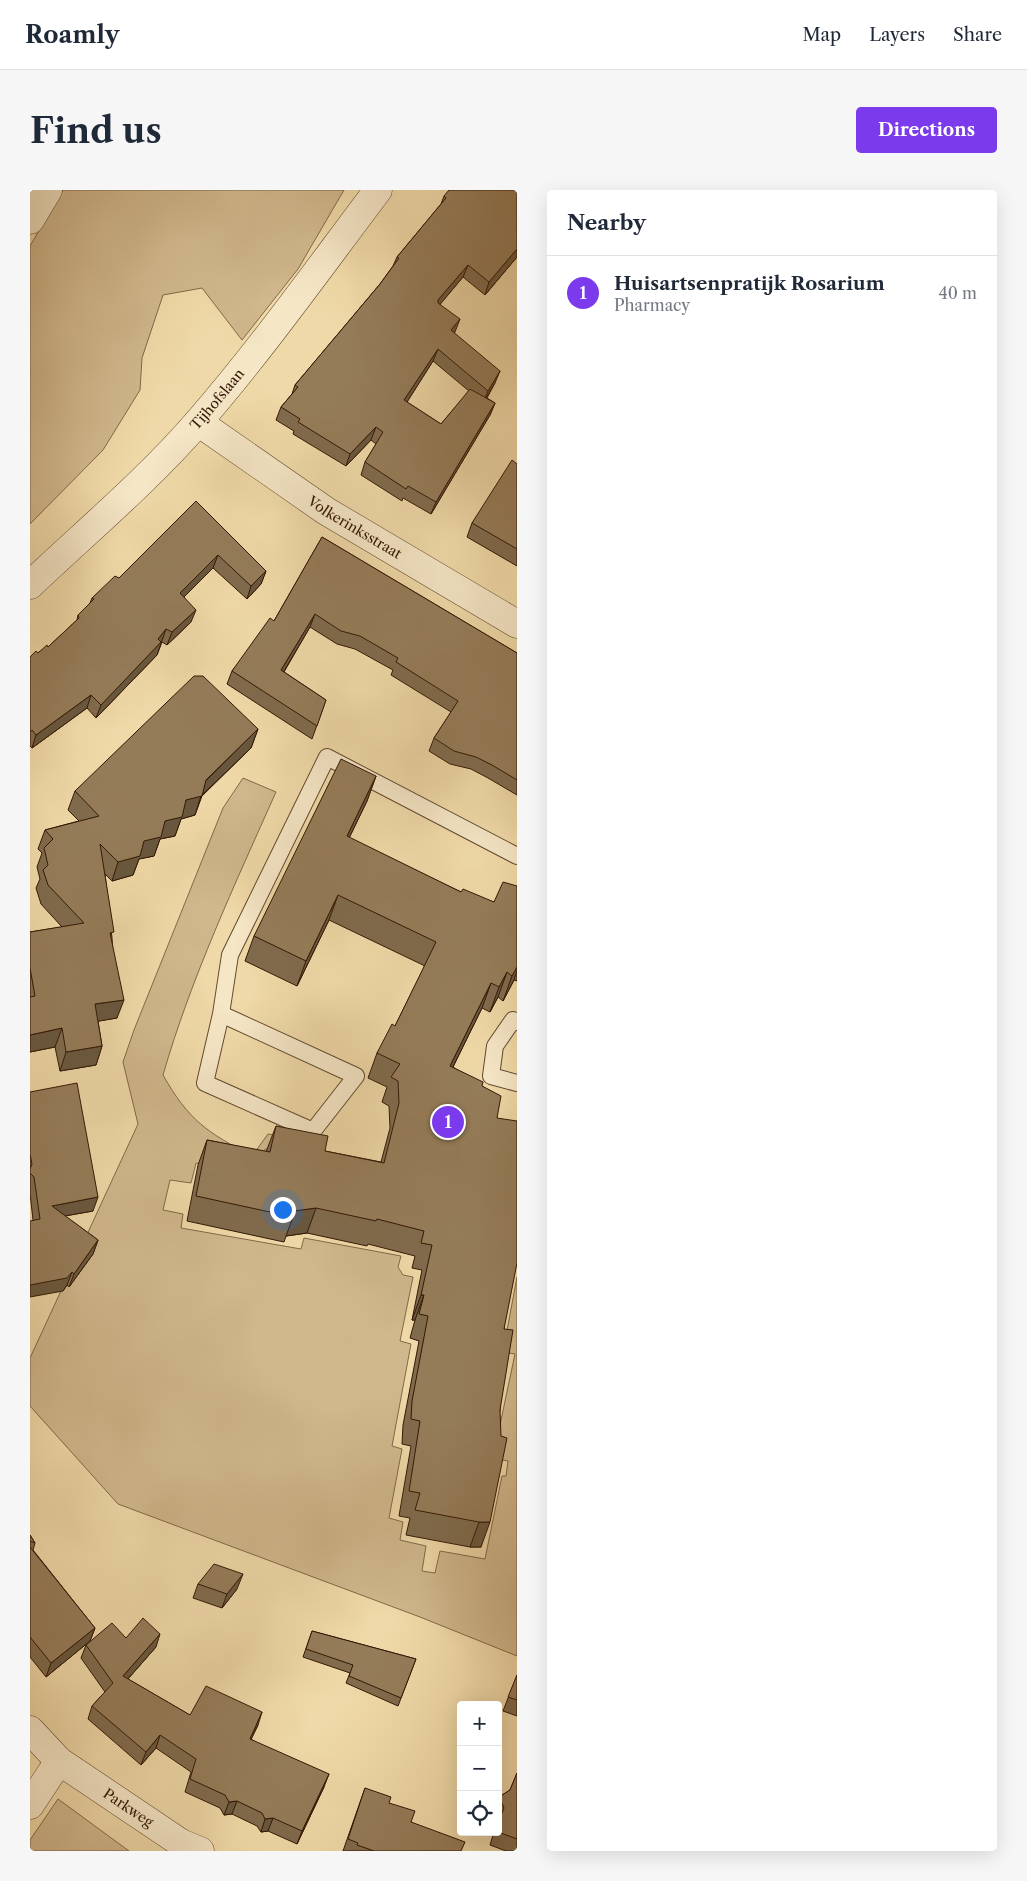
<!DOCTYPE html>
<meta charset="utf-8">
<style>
body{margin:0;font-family:"Libre Caslon Text",serif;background:#f6f6f7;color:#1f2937}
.controls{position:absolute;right:15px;bottom:15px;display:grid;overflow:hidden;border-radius:5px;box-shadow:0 5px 20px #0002}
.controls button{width:45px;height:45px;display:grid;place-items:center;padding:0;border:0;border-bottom:1px solid #e0e1e3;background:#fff;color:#1f2937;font:25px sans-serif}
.you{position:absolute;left:252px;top:1019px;width:18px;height:18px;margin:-12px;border:4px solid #fff;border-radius:50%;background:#1a73e8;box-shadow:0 0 0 8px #1a73e833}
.badge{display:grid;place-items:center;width:32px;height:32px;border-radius:50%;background:#7c3aed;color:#fff;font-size:16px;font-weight:700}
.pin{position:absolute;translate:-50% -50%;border:2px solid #fff;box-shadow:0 1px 5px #0006}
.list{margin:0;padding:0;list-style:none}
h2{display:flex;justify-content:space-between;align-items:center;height:65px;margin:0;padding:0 20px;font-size:21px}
h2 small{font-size:16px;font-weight:400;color:#747a83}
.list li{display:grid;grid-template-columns:32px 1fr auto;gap:15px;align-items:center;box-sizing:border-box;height:75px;padding:0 20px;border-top:1px solid #e0e1e3}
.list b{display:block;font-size:19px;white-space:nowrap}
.list p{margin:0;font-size:16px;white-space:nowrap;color:#747a83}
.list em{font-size:16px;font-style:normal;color:#747a83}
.icon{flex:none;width:28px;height:28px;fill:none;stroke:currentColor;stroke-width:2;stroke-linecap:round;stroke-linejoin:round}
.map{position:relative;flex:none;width:487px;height:1661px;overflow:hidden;border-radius:5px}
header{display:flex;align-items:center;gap:30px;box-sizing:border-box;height:70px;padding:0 25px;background:#fff;border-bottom:1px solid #e0e1e3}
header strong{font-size:24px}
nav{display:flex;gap:28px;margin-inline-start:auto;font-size:18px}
.intro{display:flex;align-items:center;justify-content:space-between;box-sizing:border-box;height:120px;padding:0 30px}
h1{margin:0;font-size:35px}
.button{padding:12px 22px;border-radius:5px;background:#7c3aed;color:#fff;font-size:18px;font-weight:700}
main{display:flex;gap:30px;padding:0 30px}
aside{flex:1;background:#fff;border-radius:5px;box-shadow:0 5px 20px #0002}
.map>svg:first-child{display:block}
.green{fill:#d0b88c;stroke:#826848}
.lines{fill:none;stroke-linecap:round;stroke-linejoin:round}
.lane-casing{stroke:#62482d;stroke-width:18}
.street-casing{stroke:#62482d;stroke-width:29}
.lane{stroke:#f5e6c6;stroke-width:16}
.street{stroke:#f5e6c6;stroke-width:28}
.wall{fill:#806b4d;stroke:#331704;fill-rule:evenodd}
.shaded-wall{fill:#68573e;stroke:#331704}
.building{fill:#957c59;stroke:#331704}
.labels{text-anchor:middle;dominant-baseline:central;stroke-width:4.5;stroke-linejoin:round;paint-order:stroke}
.street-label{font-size:14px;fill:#331704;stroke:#f5e6c6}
</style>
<header>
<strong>Roamly</strong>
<nav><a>Map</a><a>Layers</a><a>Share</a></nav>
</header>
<div class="intro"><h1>Find us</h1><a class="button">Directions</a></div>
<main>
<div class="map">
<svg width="487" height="1661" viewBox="0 0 487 1661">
<rect width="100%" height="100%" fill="#f0d9a8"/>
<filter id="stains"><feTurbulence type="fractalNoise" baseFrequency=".004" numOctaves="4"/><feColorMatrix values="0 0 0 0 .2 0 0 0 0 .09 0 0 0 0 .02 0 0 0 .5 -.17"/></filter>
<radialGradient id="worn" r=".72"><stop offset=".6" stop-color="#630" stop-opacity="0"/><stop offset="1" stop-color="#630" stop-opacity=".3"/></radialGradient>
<g class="green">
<path d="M33,0H314L268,79L212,150L172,98L133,105L112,168L110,200L73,260L0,334V56Z"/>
<path d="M213,588L246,602C205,694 161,788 133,885C159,931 177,942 222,966L238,944L295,954L268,965L235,959L229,985L166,973L161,993L140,990L133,1020L153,1024L151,1038L271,1059L274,1048L371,1066L368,1077L373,1085L383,1087L370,1151L381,1154L362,1256L372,1259L359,1328L373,1332L370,1350L396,1356L392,1381L405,1383L410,1361L455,1369L472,1286H476L478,1271L463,1268L485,1164L473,1162L487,1087V1466L390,1427L88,1314L0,1216V1168L108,934L93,872L104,840L193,618Z"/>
<path d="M28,1609L99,1661H0V1650Z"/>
</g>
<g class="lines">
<g class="lane-casing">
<g id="lane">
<path d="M191,824L326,886L283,941L175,893L191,824L200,765L297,567L487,666"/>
<path d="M487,832L483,830L465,856L461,886L487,893"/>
</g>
</g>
<g class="street-casing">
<g id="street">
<path d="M0,30L18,0"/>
<path id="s1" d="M168,232L296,321L487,434"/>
<path id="s2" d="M0,395C57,341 118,290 169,231C233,157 289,78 348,0"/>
<path id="s3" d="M0,1540L29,1571L151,1653L170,1661"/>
<path d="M0,1615L29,1571"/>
</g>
</g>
<use href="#lane" class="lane"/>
<use href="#street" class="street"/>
</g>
<g class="wall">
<path d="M487,0V67L455,105L433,87L410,114L425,142L424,143L465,193L457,208L465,213L460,225L401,324L373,308L372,311L331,285L335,272L346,254L341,250L316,276L263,244L264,241L246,230L251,217L262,204L265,195L350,94L363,76L367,67L411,14L414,6ZM403,171L439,201L411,234L377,212Z"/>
<path d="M487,274V376L437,347L442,333Z"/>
<path d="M166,311L236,381L231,394L217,409L183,378L154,407L161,432L137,455L132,452L127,465L66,528L57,518L2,558L0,556V467L18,457L47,430L48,425L60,413L62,408L89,388Z"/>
<path d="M292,347L487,463V605L458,588L441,579L420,574L399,561L404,548L421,522L361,485L363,480L325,459L307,454L280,437L254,482L296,510L282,549L197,494L202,481L244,431Z"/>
<path d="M228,539L221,558L172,606L165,625L151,629L145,646L130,649L124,666L109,669L103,685L82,691L75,684L82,748L87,828L68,831L72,856L66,875L30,881L25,857L0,862V742L32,737L11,714L6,698L10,689L7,677L12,663L8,659L15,640L49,631L38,620L45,601Z"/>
<path d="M346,586L337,611L319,648L431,702L464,712L487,696V791L484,790L473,811L468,807L460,822L452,818L423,877L452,896L467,928L474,1139L470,1220L451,1357H440L376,1345L380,1328L369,1326L381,1256L372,1254L373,1235L389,1151L380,1148L385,1130H382L392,1080L382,1078L385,1066L338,1054L337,1056L277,1043L256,1046L254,1052L157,1031L168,975L177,950L236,962L246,936L295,961L351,972L360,938L359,916L352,912L357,897L338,888L347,863L365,836L395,776L299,730L267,796L215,771L224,746Z"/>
<path d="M0,902L63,1021L35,1026L68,1050L63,1064L39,1097L37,1095L33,1101L3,1030L0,1003Z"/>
<path d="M0,1345L5,1353L3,1360L65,1438L60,1451L16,1487L0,1467Z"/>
<path d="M168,1394L207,1399L192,1418L163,1408Z"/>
<path d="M282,1441L386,1469L368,1516L316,1493L320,1483L273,1467Z"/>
<path d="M96,1448L126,1457L98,1489L160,1525L228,1535L221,1549L294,1597L267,1654L238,1641L231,1642L227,1636L202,1624L194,1625L190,1618L155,1602L161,1582L126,1558L111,1575L58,1529L62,1516L75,1502L51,1468L56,1455Z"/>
<path d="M487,1485V1526L473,1521Z"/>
<path d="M487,1583V1661H476L460,1655L464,1642H468L469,1607L480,1600Z"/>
<path d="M335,1598L359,1613L381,1632L431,1661H313Z"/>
</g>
<g class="shaded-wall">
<path d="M487,59V67L455,105L459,92Z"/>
<path d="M438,75L433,87L403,123L408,110Z"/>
<path d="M430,129L425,142L416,153L421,140Z"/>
<path d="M408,159L403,171L370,223L374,210Z"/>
<path d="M470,181L465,193L453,213L458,201Z"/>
<path d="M465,213L460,225L401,324L406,312Z"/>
<path d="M346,237L341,250L316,276L320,264Z"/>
<path d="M188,365L183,378L145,416L150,403Z"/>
<path d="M236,381L231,394L217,409L221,396Z"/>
<path d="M166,420L161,432L137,455L142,442Z"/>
<path d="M285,424L280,437L247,493L251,480Z"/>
<path d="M136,439L127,465L66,528L71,515Z"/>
<path d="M61,505L57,518L2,558L6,545Z"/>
<path d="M228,539L221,558L171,606L165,625L151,629L145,646L130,649L124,666L109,669L103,685L82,691L88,672L135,631Z"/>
<path d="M346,586L337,611L308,671L317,646Z"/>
<path d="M308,705L299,730L267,796L276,771Z"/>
<path d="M487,777V781L484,790L473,811L482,786Z"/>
<path d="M477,782L468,807L460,822L469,797Z"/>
<path d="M461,793L452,818L411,901L420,876Z"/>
<path d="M94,810L87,828L58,833L65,814Z"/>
<path d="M32,838L25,857L0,862V845Z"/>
<path d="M72,856L66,875L30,881L36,862Z"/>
<path d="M68,1007L63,1021L17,1029L22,1016Z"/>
<path d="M286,1018L277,1043L256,1046L263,1027L264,1021Z"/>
<path d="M68,1050L63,1064L39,1097L44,1084Z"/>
<path d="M42,1082L37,1095L33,1101L0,1107V1095Z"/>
<path d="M391,1105H394L385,1130H382Z"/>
<path d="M449,1332H460L451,1357H440Z"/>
<path d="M213,1384L207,1399L192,1418L197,1404Z"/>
<path d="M65,1438L60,1451L16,1487L21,1473Z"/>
<path d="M130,1444L126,1457L89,1499L93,1486Z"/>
<path d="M232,1522L228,1535L215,1562L220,1549Z"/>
<path d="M130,1545L126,1558L111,1575L116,1562Z"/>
<path d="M299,1584L294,1597L267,1654L272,1641Z"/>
<path d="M207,1611L202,1624L194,1625L199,1612Z"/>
<path d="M243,1628L238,1641L231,1642L235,1629Z"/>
</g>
<g class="building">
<path d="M419,0H487V59L459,92L438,75L408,110V113L430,129L421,140L470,181L458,201L408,159L374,210L411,234L440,199L465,213L406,312L378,296L376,299L335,272L353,242L346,237L320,264L268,232L270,229L251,217L268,197L265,195L350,94L369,68L367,67L416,8L414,6Z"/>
<path d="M482,270L487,274V359L442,333Z"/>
<path d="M166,311L236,381L221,396L188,365L150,403L166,420L142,442L136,439L128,449L131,452L71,515L61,505L6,545L2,540L0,542V467L6,461L8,463L17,455L18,457L49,428L48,425L64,409L62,408L85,386L89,388Z"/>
<path d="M292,347L487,463V590L462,575L446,567L424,561L404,548L428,511L366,472L368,468L330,446L311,441L285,424L251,480L296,510L287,536L202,481L240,428L244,431Z"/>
<path d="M164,486H173L228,539L176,590L172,606L156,610L152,627L135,631L131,647L114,651L110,666L88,672L70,654L84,742L80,743L94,810L65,814L72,856L36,862L32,838L0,845V807L5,806L0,778V742L54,733L18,695L13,680L18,675L14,658L23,649L15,640L69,626L45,601Z"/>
<path d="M311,569L346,586L317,646L431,702L433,699L464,712L473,692L487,696V777L482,786L477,782L469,797L461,793L420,876L453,892L452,896L471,906L467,928L487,931V1073L474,1139L483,1140L470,1220L471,1246L477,1248L460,1332H449L385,1320L390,1303L379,1301L390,1231L381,1229L382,1211L398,1126L389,1124L394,1105H391L402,1055L391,1053L394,1041L347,1029L346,1031L286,1018L264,1021L263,1027L166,1006L177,950L240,962L246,936L298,946L295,961L354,973L369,913L368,891L361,887L370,874L347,863L362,834L365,836L406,752L308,705L276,771L224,746Z"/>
<path d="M47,893L68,1007L22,1016L68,1050L44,1084L42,1082L37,1088L0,1095V1031L10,1029L4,987L0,983V979L2,974L0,964V902Z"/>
<path d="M0,1345L5,1353L0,1351Z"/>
<path d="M0,1357L65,1438L21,1473L0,1447Z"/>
<path d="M184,1374L213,1384L197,1404L168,1394Z"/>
<path d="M113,1428L130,1444L93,1486L160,1525L176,1496L232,1522L220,1549L299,1584L272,1641L243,1628L235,1629L232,1623L207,1611L199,1612L195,1605L160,1589L166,1569L130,1545L116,1562L62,1516L83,1493L56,1455L82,1433L96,1448Z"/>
<path d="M282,1441L386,1469L371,1508L319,1486L323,1475L276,1459Z"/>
<path d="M487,1485V1510L478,1507Z"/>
<path d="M487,1583V1649L468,1642V1632L474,1618L469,1607L480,1600Z"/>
<path d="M335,1598L361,1607L359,1613L385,1621L381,1632L435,1652L431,1661H344L327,1655L328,1653L318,1649Z"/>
</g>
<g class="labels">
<g class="street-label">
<text stroke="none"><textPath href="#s2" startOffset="264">Tijhofslaan</textPath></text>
<text stroke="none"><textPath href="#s1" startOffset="189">Volkerinksstraat</textPath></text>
<text stroke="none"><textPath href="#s3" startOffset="126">Parkweg</textPath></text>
</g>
</g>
<rect width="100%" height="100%" filter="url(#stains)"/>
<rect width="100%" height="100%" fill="url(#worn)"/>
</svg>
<div class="controls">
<button>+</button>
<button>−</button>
<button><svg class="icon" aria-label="locate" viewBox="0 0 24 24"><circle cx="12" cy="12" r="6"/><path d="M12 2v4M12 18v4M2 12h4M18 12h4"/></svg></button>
</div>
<div class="you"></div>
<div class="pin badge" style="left:418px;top:932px">1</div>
</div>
<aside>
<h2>Nearby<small></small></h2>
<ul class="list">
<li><span class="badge">1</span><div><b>Huisartsenpratijk Rosarium</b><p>Pharmacy</p></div><em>40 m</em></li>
</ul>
</aside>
</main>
